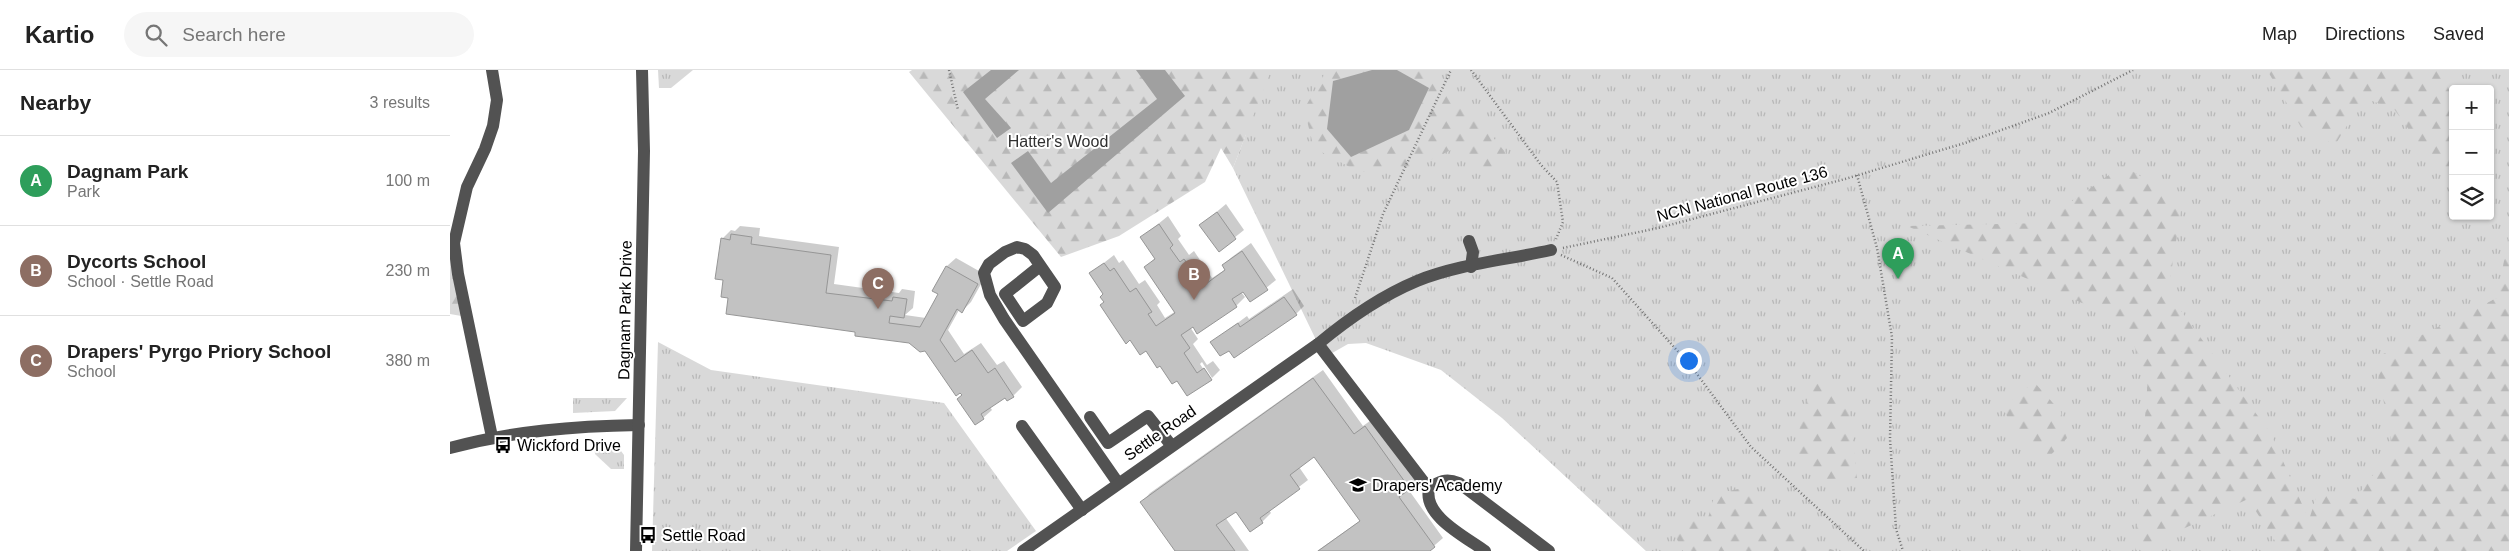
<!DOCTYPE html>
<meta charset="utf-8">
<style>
body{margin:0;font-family:Helvetica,sans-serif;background:#f6f6f6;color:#222}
.controls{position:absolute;right:15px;top:15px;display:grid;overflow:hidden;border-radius:5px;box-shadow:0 1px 4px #0004}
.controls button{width:45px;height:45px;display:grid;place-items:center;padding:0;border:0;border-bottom:1px solid #e0e0e0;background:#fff;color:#222;font:25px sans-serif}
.you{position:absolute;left:1238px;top:290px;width:18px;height:18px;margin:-12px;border:4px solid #fff;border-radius:50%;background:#1a73e8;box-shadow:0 0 0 8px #1a73e833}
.badge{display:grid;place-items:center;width:32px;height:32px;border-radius:50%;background:#b45309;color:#fff;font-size:16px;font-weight:700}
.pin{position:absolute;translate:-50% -41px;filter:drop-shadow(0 1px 2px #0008)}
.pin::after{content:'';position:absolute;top:26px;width:18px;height:15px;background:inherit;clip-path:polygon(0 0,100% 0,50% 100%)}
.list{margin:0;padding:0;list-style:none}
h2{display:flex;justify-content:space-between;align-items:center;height:65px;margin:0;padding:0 20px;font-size:21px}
h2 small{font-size:16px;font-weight:400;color:#767676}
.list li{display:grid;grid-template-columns:32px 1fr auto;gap:15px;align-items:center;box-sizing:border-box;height:90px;padding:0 20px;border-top:1px solid #e0e0e0}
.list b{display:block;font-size:19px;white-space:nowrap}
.list p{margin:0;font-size:16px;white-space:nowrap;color:#767676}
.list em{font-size:16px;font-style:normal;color:#767676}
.icon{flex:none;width:28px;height:28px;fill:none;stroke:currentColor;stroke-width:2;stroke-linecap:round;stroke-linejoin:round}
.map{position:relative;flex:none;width:2059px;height:481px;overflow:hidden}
header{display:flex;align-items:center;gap:30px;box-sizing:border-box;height:70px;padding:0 25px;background:#fff;border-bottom:1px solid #e0e0e0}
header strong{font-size:24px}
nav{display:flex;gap:28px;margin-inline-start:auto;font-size:18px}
.search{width:350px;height:45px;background:#f6f6f6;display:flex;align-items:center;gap:12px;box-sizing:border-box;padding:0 18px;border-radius:28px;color:#767676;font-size:19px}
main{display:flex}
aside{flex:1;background:#fff}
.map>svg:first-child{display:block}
.grass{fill:url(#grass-tufts);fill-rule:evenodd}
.forest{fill:url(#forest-firs)}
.water{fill:#a0a0a0}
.shadow{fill:#0003}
.building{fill:#c2c2c2;stroke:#969696}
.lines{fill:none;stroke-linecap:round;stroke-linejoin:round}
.path{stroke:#747474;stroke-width:2.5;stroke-dasharray:1 2.5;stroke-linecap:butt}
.minor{stroke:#525252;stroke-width:12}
.labels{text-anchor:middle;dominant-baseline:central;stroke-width:4;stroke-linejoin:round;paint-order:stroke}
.park-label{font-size:16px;fill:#303030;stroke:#fff}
.street-label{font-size:16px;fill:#000;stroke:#fff}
.poi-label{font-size:16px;fill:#000;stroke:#fff;text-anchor:start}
</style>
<header>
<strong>Kartio</strong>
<div class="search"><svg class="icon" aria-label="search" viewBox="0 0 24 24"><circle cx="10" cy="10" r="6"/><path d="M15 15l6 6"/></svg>Search here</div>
<nav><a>Map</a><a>Directions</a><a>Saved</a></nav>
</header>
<main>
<aside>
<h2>Nearby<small>3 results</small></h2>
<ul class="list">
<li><span class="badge" style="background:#2e9e5b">A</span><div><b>Dagnam Park</b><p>Park</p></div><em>100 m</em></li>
<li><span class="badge" style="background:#8d6e63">B</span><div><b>Dycorts School</b><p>School · Settle Road</p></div><em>230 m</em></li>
<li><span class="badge" style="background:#8d6e63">C</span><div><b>Drapers' Pyrgo Priory School</b><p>School</p></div><em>380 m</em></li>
</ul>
</aside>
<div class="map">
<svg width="2059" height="481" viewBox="0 0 2059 481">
<defs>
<pattern id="grass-tufts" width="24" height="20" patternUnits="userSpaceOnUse" patternTransform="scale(1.25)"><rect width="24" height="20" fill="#d9d9d9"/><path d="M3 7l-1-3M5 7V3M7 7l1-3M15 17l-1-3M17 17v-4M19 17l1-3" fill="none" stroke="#b8b8b8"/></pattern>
<pattern id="forest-firs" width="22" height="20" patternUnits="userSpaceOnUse" patternTransform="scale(1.25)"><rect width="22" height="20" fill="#d9d9d9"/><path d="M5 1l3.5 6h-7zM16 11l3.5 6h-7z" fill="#b8b8b8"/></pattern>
</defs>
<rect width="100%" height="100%" fill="#fff"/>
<g class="grass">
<path d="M208,0H243L221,18H209Z"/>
<path d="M753,0H2059V481H1196L1052,348L991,300L916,273L898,274L877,286L868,274L783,98L796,64ZM2003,19H2040V146H2003Z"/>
<path d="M208,272L261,300L494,333L586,461L557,481H202Z"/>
<path d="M123,328H177L165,341L123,343Z"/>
<path d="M144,373H165L174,385V399H161L145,384Z"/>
</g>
<g class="forest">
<path d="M462,0H821L783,98L771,78L755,112L669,166L611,187L459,2Z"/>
<path d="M877,0H982L1021,41L1056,83L1038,110L1005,78L964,98L909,102L864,78L854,39Z"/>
<path d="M1817,0H1991L2003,31V79L1999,115L1944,39L1914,28L1885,75L1851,57Z"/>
<path d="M1673,95L1732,133L1718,223L1821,364L1859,450L1868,421L1905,429L1943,378L1925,288L2047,228L2059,164V481H1825L1829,477L1798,429L1685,481L1698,307L1673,251L1457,156L1591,153Z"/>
<path d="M0,164L17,247L0,244Z"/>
<path d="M1362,312L1387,318L1400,345L1407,408L1372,411L1344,379Z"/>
<path d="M1584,312L1611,342L1617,368L1597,389L1567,370L1553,337Z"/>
<path d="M1297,417C1327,449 1343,467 1386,481H1233L1217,450L1258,448L1265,424Z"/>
</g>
<g class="water">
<path d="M541,0H569L535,29L561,58L547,68L513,22Z"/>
<path d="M686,0H715L735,26L598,143L561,93L578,81L601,113L707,29Z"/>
<path d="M922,0H947L979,18L959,60L901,87L877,59L883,11Z"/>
</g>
<g class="shadow">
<path d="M776,134L794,160L769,180L751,155Z"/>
<path d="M718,146L731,166L728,169L739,185L744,181L762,208L776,199L773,195L782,187L801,173L826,210L801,230L793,220L791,222L795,227L786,236L740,257L748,269L743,274L757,295L763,291L770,300L762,308L752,292L750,294L760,309H727L710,294L655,231L654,224L641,203L664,185L669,193L673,190L689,214L695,210L710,232L707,235L715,248L726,241L696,197L706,187L692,167Z"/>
<path d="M290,156L310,158L309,166L389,177L384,214L449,223L452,219L465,221L463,238L455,245L476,248L490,223L484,220L497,196L506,188L536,205L521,232L512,241L509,240L498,260L514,284L531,273L547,295L554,291L572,317L563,326H555L540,337L542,340L533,348L475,280L459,272L407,261L280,227L275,209L272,169L281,160L285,161Z"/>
<path d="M843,219L854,236L846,244L779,279L762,272L797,246L799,249Z"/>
<path d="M873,300L913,356L924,348L968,409L958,419L993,468L978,481H867L911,450L865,385L849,397L858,410L819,440L821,443L812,452L786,440L775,447L799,481H727L692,432L700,423Z"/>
</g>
<g class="building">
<path d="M767,142L786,169L769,182L749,155Z"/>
<path d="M709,154L723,175L720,178L730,192L734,189L753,216L775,200L772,195L792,181L818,220L800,232L793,222L782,229L787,237L747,264L743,257L731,265L740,278L734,283L747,303L754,298L762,310L737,326L727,311L722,314L710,296L707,298L696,281L690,285L680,270L676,274L650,235L654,232L650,227L653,224L639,203L654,193L660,201L664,198L680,222L686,218L702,242L698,244L706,256L725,243L694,197L705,189L690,167Z"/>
<path d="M281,164L302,167L301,174L381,185L376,223L442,231L443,227L457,229L454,248L440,246L439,253L470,257L488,224L482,221L496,196L528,214L512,243L507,239L490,270L505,292L522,280L538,303L545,298L564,327L557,331L555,328L531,344L534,349L525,355L507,329L512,325L510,323L506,326L475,281L470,282L459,273L405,266V262L276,244L278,228L271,227L273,210L265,209L271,168L280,170Z"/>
<path d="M834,227L847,245L784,288L779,281L770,286L760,272L788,253L790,257Z"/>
<path d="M863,308L904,364L915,356L960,419L949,427L985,477L980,481H868L910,451L864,387L840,405L850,419L810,448L813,453L800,462L786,442L766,455L785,481H725L690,432Z"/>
</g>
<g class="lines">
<g class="path">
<path d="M499,0L508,40"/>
<path d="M1021,0L1091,95L1107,112L1113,152L1106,169"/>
<path d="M1407,105L1427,178L1442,267L1440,369L1446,459L1453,481"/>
<path d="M1113,178L1208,158L1395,109L1515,73L1599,43L1683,0"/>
<path d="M1111,185L1162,208L1241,296L1301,377L1414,481"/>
<path d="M905,228L933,144L1001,0"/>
</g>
<g class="minor">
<path d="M42,0L47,30L43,56L35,79L17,117L4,173L8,204L42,367"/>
<path d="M1019,171L1023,182L1021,197"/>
<path d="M590,196L555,224L573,251L597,233L605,217L583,185L575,179L567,177L555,182L539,194L534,203L540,225L554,249L668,413"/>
<path d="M868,274L979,419"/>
<path d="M640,347L658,373L698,346L721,375"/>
<path d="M572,356L632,440"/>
<path d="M0,378C63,361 124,356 189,355"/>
<path d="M186,481L194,81L192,0"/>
<path d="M573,481L868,274C898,249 931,226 967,211C1009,194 1057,190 1101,180"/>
<path d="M1035,481C1016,467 973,446 979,419C989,411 996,408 1009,413L1099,481"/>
</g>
</g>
<defs>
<g id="bus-bare" transform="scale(1.35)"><path d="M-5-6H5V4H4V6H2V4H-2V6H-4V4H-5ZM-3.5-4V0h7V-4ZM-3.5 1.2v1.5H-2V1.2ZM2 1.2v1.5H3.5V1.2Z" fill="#000" stroke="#fff" stroke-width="2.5" paint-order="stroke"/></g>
<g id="school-bare" transform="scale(1.35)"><path d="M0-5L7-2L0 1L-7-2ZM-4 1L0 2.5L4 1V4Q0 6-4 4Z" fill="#000" stroke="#fff" stroke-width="2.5" paint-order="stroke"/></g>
</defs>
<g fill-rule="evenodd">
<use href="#bus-bare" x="53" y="375"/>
<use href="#school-bare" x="908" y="415"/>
<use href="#bus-bare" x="198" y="465"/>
</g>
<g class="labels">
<g class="park-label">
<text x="608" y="71">Hatter's Wood</text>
</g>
<g class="street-label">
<text transform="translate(1292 124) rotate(-15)">NCN National Route 136</text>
<text transform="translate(175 240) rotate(-89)">Dagnam Park Drive</text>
<text transform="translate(710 363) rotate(-35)">Settle Road</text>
</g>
<g class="poi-label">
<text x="67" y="375">Wickford Drive</text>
<text x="922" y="415">Drapers' Academy</text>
<text x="212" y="465">Settle Road</text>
</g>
</g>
</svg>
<div class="controls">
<button>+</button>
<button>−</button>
<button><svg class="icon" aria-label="layers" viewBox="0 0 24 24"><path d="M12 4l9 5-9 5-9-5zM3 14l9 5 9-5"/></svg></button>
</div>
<div class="you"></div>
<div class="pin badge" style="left:1448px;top:209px;background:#2e9e5b">A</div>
<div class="pin badge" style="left:744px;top:230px;background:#8d6e63">B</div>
<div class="pin badge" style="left:428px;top:239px;background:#8d6e63">C</div>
</div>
</main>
